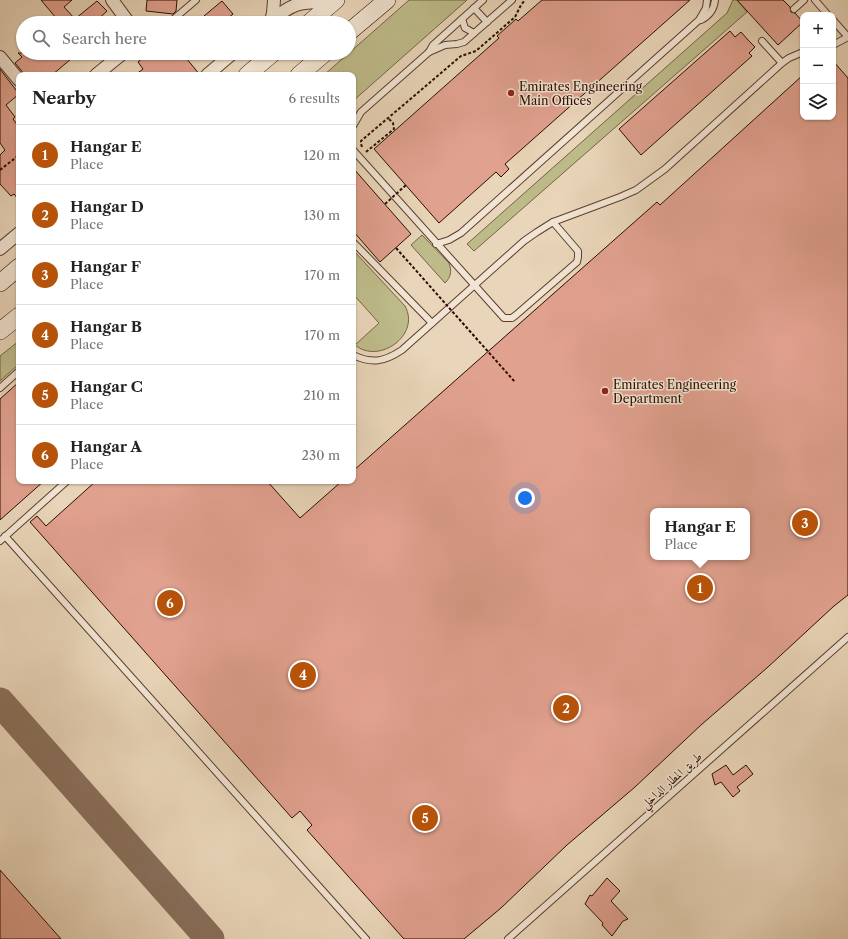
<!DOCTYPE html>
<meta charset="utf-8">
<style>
body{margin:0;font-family:"Libre Caslon Text",Amiri,serif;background:#f6f6f6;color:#222}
.controls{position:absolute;right:12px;top:12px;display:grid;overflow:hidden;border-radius:8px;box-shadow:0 1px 3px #0004}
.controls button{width:36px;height:36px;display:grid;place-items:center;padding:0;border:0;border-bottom:1px solid #e0e0e0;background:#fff;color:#222;font:20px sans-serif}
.you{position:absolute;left:525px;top:498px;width:14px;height:14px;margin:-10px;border:3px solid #fff;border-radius:50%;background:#1a73e8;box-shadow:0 0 0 6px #1a73e833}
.badge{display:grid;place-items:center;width:26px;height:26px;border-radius:50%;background:#b45309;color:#fff;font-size:13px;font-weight:700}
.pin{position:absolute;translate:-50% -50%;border:2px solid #fff;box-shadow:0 1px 4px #0006}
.popup{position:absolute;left:650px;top:508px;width:100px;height:52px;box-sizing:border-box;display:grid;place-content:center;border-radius:8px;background:#fff;filter:drop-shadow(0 1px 3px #0005);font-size:13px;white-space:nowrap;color:#767676}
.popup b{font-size:15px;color:#222}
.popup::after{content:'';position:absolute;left:50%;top:100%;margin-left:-8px;border:8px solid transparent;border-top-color:#fff}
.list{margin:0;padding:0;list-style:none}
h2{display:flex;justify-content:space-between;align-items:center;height:52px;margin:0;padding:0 16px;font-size:17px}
h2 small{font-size:13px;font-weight:400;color:#767676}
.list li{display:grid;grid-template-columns:26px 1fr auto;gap:12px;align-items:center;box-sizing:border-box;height:60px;padding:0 16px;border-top:1px solid #e0e0e0}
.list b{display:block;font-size:15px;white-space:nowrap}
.list p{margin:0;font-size:13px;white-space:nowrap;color:#767676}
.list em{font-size:13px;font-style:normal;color:#767676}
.icon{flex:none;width:22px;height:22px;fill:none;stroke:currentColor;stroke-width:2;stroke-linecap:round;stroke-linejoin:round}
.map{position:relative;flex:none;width:848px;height:939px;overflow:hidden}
.search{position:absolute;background:#fff;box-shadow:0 1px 3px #0004;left:16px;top:16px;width:340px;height:44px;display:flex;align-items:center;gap:10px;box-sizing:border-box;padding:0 14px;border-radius:22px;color:#767676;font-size:15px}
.panel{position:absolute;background:#fff;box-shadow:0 1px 3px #0004;left:16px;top:72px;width:340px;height:412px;border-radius:8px}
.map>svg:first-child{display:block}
.green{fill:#bebb8a;stroke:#746345}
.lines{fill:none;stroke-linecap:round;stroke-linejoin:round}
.taxiway{stroke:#8a705c;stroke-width:29}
.building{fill:#e1a18f;stroke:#2b0b00;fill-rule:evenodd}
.lane-casing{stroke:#5a3e2e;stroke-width:8}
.street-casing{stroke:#5a3e2e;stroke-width:14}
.secondary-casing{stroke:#2b0b00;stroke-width:18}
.path{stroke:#2b0b00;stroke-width:2;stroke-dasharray:3 2;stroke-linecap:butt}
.lane{stroke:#f1e4d2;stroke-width:6}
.street{stroke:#f1e4d2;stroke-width:12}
.secondary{stroke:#f1e4d2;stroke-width:17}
.path-bridge{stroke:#2b0b00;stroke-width:2;stroke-dasharray:3 2;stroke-linecap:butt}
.poi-dot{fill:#8f2418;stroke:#f1e4d2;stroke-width:1.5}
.labels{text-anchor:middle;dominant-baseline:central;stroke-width:3;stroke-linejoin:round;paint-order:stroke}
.poi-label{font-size:12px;fill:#2b0b00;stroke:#f1e4d2;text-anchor:start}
.street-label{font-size:12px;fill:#2b0b00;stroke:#f1e4d2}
</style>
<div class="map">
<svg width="848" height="939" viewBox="0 0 848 939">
<rect width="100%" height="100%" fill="#e9d5b9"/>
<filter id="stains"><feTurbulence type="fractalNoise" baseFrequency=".005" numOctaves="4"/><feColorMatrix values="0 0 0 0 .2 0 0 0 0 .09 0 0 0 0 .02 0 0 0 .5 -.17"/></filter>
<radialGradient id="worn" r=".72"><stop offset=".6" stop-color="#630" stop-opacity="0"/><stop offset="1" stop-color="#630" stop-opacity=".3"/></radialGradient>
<g class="green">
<path d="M409,0H467L353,101V75H324Z"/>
<path d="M733,0H737L747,12L474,251L467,244L727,13Z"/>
<path d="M422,235L449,263C452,271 451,277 445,283L411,245Z"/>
<path d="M353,250L405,306C421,335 379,365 355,345L379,323L353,294Z"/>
<path d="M19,341V364L0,381V356Z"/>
</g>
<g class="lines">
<path class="taxiway" d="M0,702L210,939"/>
</g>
<g class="building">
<path d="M41,0H72L64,7L75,19L97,1L107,11L94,23H51L56,18Z"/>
<path d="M147,0H177L176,11L173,14L146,11Z"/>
<path d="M542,0H690L505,164L509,169L501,177L496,172L439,223L374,149L499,38L497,36L516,19L518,21Z"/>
<path d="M737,0H783L790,7L791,12L795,13L803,22L778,45Z"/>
<path d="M222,1L233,14L222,23H209L204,16Z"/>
<path d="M730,31L735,37L741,32L749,41L755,47L749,53L752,56L641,155L619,129Z"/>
<path d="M18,53H78L52,75H25L15,63L22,57Z"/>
<path d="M148,53H182L200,75H135L143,69L138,62Z"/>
<path d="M833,61L848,78V595L834,606L768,667L701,725L635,787L567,845L501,908L464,939H404L307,830L312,825L300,811L292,818L30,522L37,516L46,526L96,481H267L300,518L342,481H353V471L657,202L660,205L803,75V117H833ZM653,511H747V557H653Z"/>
<path d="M0,69L19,94L6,105L15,117L13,119L19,127V200L14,194L11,196L0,184V155L5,150L0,143Z"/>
<path d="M353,168L411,234L380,262L353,231Z"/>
<path d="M19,382V481H44L0,520V399Z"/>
<path d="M726,765L733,775L746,765L753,774L737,787L740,791L733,797L721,782L715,785L712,774Z"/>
<path d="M0,870L61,939H0Z"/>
<path d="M607,878L620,891L611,901L628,919L623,921L612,936L602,925L603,923L585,904L590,895L592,896Z"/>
</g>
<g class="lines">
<g class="lane-casing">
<g id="lane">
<path d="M815,0L828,15"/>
<path d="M474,8L487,22"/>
<path d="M794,9L804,0"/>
<path d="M462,19L465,28L474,33"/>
<path d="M701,20C709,16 714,10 715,0"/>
<path d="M833,20L848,37"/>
<path d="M169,23L196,0"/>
<path d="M762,41L782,63"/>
<path d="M833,45L848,37"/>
<path d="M429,52L445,45L457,44L464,42L512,0"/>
<path d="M353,126L361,112L429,52L433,45L483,0"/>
<path d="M353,150L504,318H512L516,315L577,262L578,257V251L553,222"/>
<path d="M353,242L432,323"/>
<path d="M436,244L449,240L461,233L699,20L706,8L707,0"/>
<path d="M353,355C372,364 384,362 402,350L524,241L537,232L553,222L620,197L636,190L665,169L782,63L789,58L803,52"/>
<path d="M0,388L19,371"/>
<path d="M5,536L366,939"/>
<path d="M0,541L67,481"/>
<path d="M508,939L848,637"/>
</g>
</g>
<g class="street-casing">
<g id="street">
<path d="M112,0L129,23"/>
<path d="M271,21L273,13L274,0"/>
<path d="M269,23C294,1 301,2 333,2"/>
<path d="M0,57L19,80"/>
<path d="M96,75L123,53"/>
<path d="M207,75L233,53"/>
<path d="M0,249L19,233"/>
</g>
</g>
<g class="secondary-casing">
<g id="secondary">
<path d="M309,23L336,0"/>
<path d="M349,32L387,0"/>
<path d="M247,75L273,53"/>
<path d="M299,75L325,53"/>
<path d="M0,283L19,267"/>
<path d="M0,331L19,316"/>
</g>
</g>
<g class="path">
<path d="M207,53L210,57"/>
<path d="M362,147L361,144V141L461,56L476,51L515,17L521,5L525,0"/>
<path d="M366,152L394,129L393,123L388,118"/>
<path d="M0,170L19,155"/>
</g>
<use href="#lane" class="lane"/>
<use href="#street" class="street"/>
<use href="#secondary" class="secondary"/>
<g class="path-bridge">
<path d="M385,204L406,185"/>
<path d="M396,248L515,382"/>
</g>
</g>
<g class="poi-dot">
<circle cx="511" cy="93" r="4"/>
<circle cx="605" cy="391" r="4"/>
</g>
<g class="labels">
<g class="poi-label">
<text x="519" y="86">Emirates Engineering<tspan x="519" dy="14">Main Offices</tspan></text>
<text x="613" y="384">Emirates Engineering<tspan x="613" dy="14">Department</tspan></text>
</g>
<g class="street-label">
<text transform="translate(671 780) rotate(-42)">طريق المطار الداخلي</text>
</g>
</g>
<rect width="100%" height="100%" filter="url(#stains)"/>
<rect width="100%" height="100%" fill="url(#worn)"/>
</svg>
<div class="controls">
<button>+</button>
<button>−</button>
<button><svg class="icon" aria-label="layers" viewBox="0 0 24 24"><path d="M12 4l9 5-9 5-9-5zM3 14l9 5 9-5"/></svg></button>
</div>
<div class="you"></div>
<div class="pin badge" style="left:700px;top:588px">1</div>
<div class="popup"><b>Hangar E</b>Place</div>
<div class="pin badge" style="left:566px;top:708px">2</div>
<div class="pin badge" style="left:805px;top:523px">3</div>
<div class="pin badge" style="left:303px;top:675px">4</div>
<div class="pin badge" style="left:425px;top:818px">5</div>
<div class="pin badge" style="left:170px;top:603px">6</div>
<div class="search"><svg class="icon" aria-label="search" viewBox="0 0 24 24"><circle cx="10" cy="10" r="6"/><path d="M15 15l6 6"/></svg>Search here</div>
<section class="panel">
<h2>Nearby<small>6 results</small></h2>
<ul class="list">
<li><span class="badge">1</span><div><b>Hangar E</b><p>Place</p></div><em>120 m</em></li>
<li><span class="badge">2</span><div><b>Hangar D</b><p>Place</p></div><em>130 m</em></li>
<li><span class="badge">3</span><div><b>Hangar F</b><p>Place</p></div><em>170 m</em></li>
<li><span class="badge">4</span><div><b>Hangar B</b><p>Place</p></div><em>170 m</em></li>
<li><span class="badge">5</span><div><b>Hangar C</b><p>Place</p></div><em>210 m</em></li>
<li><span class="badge">6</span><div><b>Hangar A</b><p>Place</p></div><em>230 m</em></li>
</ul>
</section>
</div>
